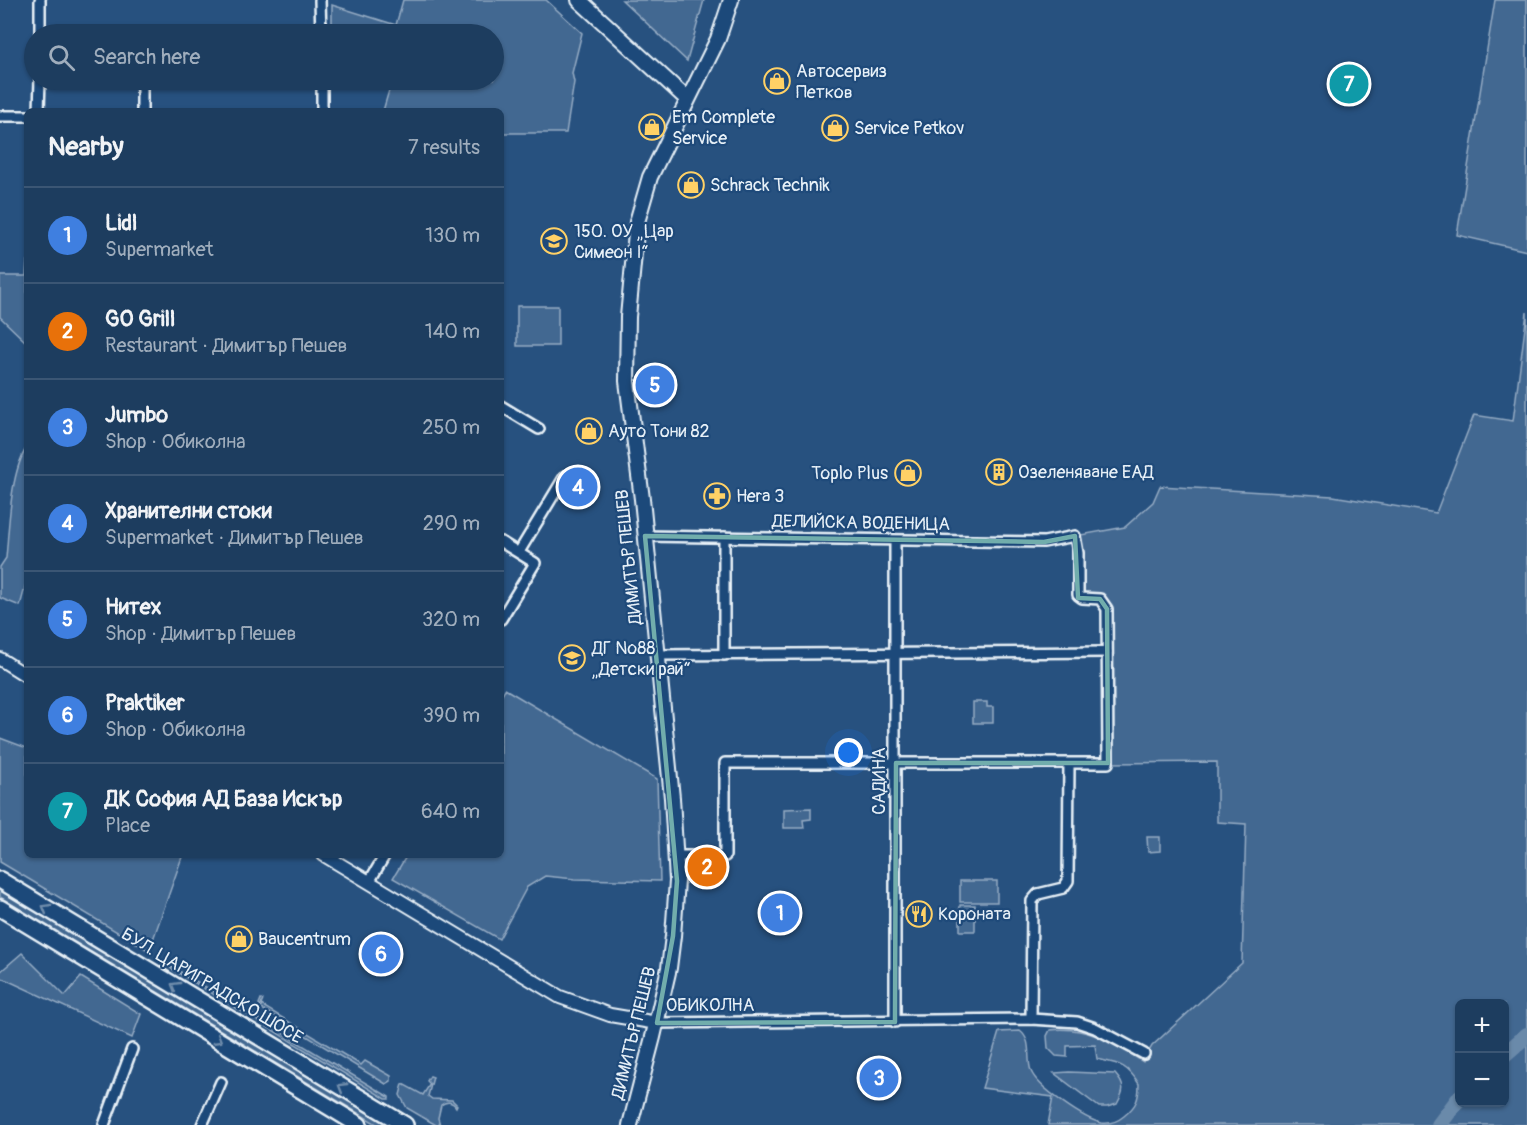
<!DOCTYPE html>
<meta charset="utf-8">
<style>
body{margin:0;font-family:Pangolin,sans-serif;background:#254465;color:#f1f3f6}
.controls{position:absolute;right:18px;bottom:18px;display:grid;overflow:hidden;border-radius:9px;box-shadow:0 2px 4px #0004}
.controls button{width:54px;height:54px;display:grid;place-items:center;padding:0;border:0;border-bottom:2px solid #3b5674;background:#1d3d5f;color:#f1f3f6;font:30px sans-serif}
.you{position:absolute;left:849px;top:753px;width:21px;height:21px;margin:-15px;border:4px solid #fff;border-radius:50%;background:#1a73e8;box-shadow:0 0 0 9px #1a73e833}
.badge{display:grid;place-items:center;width:39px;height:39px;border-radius:50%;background:#8abfa5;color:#fff;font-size:20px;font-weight:700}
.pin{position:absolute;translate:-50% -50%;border:3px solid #fff;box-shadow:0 2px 6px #0006}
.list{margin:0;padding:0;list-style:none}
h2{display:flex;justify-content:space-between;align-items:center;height:78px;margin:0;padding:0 24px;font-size:26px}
h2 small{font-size:20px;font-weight:400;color:#a0aebd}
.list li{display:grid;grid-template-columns:39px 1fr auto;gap:18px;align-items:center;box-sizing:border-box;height:96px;padding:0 24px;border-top:2px solid #3b5674}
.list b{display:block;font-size:22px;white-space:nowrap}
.list p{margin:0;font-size:20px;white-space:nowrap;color:#a0aebd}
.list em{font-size:20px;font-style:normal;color:#a0aebd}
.icon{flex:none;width:33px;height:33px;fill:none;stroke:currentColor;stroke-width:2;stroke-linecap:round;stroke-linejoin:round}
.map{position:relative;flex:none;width:1527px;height:1125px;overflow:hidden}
.search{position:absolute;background:#1d3d5f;box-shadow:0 2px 4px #0004;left:24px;top:24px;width:480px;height:66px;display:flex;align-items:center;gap:15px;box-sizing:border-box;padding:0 21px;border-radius:33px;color:#a0aebd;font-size:22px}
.panel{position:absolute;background:#1d3d5f;box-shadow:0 2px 4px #0004;left:24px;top:108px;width:480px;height:750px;border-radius:9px}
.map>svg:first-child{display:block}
.green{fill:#436891;stroke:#96acc4;stroke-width:1.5;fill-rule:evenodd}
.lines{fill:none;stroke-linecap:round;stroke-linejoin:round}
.river{stroke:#6b8aaa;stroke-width:16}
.minor-casing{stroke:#e8f1f8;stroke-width:14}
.tertiary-casing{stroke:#e8f1f8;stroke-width:16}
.secondary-casing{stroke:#e8f1f8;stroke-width:18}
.trunk-casing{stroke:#e8f1f8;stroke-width:20}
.minor{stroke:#1f4a7a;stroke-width:9}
.tertiary{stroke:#1f4a7a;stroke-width:12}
.secondary{stroke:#1f4a7a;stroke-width:14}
.trunk{stroke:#1f4a7a;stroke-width:15}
.oneway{stroke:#6f8dac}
.marked{fill:none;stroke:#71adac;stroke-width:4.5;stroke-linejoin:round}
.labels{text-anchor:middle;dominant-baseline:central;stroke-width:4.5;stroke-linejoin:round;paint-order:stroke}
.poi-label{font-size:18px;fill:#e8f1f8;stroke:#1f4a7a;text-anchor:start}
.street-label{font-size:18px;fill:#e8f1f8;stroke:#1f4a7a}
</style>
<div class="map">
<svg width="1527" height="1125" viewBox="0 0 1527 1125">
<rect width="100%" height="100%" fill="#27517f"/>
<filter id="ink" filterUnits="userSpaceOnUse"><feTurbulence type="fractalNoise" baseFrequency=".0167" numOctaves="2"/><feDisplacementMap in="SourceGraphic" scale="12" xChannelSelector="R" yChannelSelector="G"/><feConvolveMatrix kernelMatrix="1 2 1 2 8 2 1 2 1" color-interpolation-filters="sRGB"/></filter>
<g filter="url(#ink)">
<g class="green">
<path d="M403,0H546L582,33L572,73L574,82L566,133H501V111H383L392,80H494V34H332V5L396,25Z"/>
<path d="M622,0H704L687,61Z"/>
<path d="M1495,0H1527V251L1457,235Z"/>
<path d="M27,260V343L0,317V276H26Z"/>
<rect x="517" y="306" width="41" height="40"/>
<path d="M1527,312V1125H1048L1053,1097L982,1088L999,1032L1020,1031C1033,1041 1026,1057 1031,1071C1037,1087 1085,1120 1102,1123C1110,1124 1118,1121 1124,1116C1136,1106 1139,1100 1139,1084C1127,1064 1119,1064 1097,1059L1095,1045L1067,1046V1057L1056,1056L1048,1048L1047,1036L1050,1030C1086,1025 1115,1043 1143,1062L1152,1046L1242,963L1246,824L1217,822V762L1108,763L1107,609L1100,599L1082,598L1075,536L1125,527L1153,502L1160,486L1333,496L1436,513L1474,415L1513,421ZM1460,1004H1504V1102H1460Z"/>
<path d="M27,447V580L20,606L0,598V567L6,558C9,527 10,473 27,447Z"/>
<path d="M505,689L657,779L660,881L575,879L545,876L527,887L499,939L393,878L407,855H501V696Z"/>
<path d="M973,702H987V707H993V723H973Z"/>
<path d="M0,738L27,748V855H180L182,857L149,951L0,862Z"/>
<path d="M811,808V819L803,820L804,828H784V809Z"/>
<path d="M1147,837H1160V851L1148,852Z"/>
<rect x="960" y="881" width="37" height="21"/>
<path d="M0,888L391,1125H378L0,897Z"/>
<rect x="960" y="905" width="15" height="26"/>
<path d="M22,953L65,996L81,977L141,1014L132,1038L0,977V972Z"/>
<path d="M164,962L389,1097V1099H386L162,963Z"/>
<path d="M261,999L263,1000L261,1005L361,1065L365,1061L391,1076V1081L386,1084L262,1009L259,1004Z"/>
<path d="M1069,1072L1115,1074C1126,1086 1124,1091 1117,1104L1107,1107H1099L1054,1073Z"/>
<path d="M430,1076L433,1077L428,1096L432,1099L452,1100L457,1105L456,1107C452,1101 446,1101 441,1105L438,1118L440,1125H436L407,1108L400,1095L403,1084L423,1095L430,1084L427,1081Z"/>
</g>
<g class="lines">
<g class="river">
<path d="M1504,1055L1527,1035"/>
<path d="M1439,1125L1460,1097"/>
</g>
<g class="minor-casing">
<g id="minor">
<path d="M320,0L321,34"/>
<path d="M40,34V0"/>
<path d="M39,111L40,80"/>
<path d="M142,111V85L146,80"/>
<path d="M322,111V80"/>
<path d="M0,116H27"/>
<path d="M501,406L539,429"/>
<path d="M645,536L1044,542L1075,536L1078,553V595L1082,598L1100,599L1107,609L1108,763H725V856H676"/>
<path d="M724,537V655"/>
<path d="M895,541V1022"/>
<path d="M501,542L535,563L501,619"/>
<path d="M519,552L565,476"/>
<path d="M657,655L1107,652"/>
<path d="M369,882L385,855"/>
<path d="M1031,1019L1032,901L1038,894L1063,888L1068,881L1069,764"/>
<path d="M657,1023L1031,1019L1077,1022L1095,1028L1144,1054"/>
<path d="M104,1125L132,1049"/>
<path d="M202,1125L221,1082"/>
</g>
</g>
<g class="tertiary-casing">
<g id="tertiary">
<path d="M0,659L27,676"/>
<path d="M324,855L560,997L610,1015L657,1023"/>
</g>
</g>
<g class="secondary-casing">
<g id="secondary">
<path d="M579,0L687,99"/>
<path d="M630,1125L653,1037L669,968L673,936L677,881L672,798L642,499L627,381L628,317L637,222L650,177L718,39L731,0"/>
</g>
</g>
<g class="trunk-casing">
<g id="trunk">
<path d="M0,880L405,1125"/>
<path d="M0,908L359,1125"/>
</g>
</g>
<use href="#minor" class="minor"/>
<use href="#tertiary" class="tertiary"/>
<use href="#secondary" class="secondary"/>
<use href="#trunk" class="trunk"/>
</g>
<defs><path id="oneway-chevron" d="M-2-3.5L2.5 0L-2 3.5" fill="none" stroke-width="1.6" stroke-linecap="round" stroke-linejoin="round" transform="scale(1.5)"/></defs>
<g class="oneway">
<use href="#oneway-chevron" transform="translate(46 908) rotate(-149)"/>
<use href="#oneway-chevron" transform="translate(175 986) rotate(-149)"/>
<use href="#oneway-chevron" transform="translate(218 1040) rotate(31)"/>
<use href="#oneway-chevron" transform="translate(342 1087) rotate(-149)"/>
</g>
</g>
<path class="marked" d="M645,536L1044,542L1075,536L1078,598L1100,599L1107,609L1108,763H896L895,1022L657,1023L673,936L677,881Z"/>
<defs>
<g id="shop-ring" transform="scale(1.35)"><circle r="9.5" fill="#1f4a7a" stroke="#ffd166" stroke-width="1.5"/><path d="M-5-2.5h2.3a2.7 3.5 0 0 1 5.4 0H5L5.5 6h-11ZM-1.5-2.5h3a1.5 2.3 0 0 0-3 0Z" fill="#ffd166"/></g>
<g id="school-ring" transform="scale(1.35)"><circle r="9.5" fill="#1f4a7a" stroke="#ffd166" stroke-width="1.5"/><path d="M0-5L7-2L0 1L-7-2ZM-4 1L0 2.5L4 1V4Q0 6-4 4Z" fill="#ffd166"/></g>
<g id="building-ring" transform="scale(1.35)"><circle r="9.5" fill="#1f4a7a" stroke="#ffd166" stroke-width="1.5"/><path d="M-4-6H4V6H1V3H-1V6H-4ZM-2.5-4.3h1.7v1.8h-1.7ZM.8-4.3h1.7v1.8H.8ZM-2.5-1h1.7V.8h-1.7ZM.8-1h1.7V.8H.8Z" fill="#ffd166"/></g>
<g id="pharmacy-ring" transform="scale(1.35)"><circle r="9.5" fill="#1f4a7a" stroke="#ffd166" stroke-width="1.5"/><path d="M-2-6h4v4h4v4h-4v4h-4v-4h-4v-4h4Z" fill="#ffd166"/></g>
<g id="restaurant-ring" transform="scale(1.35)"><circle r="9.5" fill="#1f4a7a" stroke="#ffd166" stroke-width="1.5"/><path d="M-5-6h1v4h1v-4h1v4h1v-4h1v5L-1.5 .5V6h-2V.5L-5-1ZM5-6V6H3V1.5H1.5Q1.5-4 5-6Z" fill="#ffd166"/></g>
</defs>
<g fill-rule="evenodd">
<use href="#shop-ring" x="777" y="81"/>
<use href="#shop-ring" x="652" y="127"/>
<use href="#shop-ring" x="835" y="128"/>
<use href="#shop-ring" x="691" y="185"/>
<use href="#school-ring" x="554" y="241"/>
<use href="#shop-ring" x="589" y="431"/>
<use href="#building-ring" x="999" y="472"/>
<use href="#shop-ring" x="908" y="473"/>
<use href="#pharmacy-ring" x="717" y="496"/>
<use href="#school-ring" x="572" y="658"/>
<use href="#restaurant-ring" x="919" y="914"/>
<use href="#shop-ring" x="239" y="939"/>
</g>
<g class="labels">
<g class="poi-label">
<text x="796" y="71">Автосервиз<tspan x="796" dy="21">Петков</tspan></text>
<text x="672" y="117">Em Complete<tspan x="672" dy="21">Service</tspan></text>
<text x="854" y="128">Service Petkov</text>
<text x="710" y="185">Schrack Technik</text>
<text x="574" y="231">150. ОУ „Цар<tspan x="574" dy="21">Симеон I“</tspan></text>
<text x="608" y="431">Ауто Тони 82</text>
<text x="1018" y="472">Озеленяване ЕАД</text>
<text x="888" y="473" text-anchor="end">Toplo Plus</text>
<text x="736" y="496">Hera 3</text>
<text x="592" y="648">ДГ №88<tspan x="592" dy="21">„Детски рай“</tspan></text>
<text x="938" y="914">Короната</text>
<text x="258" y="939">Baucentrum</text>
</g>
<g class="street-label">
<text transform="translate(861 523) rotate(1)">ДЕЛИЙСКА ВОДЕНИЦА</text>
<text transform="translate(629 557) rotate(-96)">ДИМИТЪР ПЕШЕВ</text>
<text transform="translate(879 781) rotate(-90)">САДИНА</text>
<text transform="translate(212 986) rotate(31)">БУЛ. ЦАРИГРАДСКО ШОСЕ</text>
<text x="710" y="1005">ОБИКОЛНА</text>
<text transform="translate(634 1033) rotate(-76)">ДИМИТЪР ПЕШЕВ</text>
</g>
</g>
</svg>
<div class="controls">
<button>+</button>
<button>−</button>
</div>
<div class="you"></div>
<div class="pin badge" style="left:780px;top:913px;background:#3f7fe0">1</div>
<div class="pin badge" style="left:707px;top:867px;background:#e8710a">2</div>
<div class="pin badge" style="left:879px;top:1078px;background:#3f7fe0">3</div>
<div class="pin badge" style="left:578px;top:487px;background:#3f7fe0">4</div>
<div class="pin badge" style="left:655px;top:385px;background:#3f7fe0">5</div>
<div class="pin badge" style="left:381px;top:954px;background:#3f7fe0">6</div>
<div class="pin badge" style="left:1349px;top:84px;background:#0f9aa8">7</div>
<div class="search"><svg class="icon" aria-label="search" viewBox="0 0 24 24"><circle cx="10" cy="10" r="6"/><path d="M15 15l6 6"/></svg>Search here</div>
<section class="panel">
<h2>Nearby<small>7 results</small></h2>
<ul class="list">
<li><span class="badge" style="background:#3f7fe0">1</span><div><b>Lidl</b><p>Supermarket</p></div><em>130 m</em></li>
<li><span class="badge" style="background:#e8710a">2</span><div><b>GO Grill</b><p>Restaurant · Димитър Пешев</p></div><em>140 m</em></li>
<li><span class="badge" style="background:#3f7fe0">3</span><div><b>Jumbo</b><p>Shop · Обиколна</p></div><em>250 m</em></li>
<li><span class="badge" style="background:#3f7fe0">4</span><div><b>Хранителни стоки</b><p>Supermarket · Димитър Пешев</p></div><em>290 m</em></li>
<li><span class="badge" style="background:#3f7fe0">5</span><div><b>Нитех</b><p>Shop · Димитър Пешев</p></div><em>320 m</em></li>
<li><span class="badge" style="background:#3f7fe0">6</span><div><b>Praktiker</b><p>Shop · Обиколна</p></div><em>390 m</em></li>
<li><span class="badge" style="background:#0f9aa8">7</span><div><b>ДК София АД База Искър</b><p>Place</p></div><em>640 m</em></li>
</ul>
</section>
</div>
